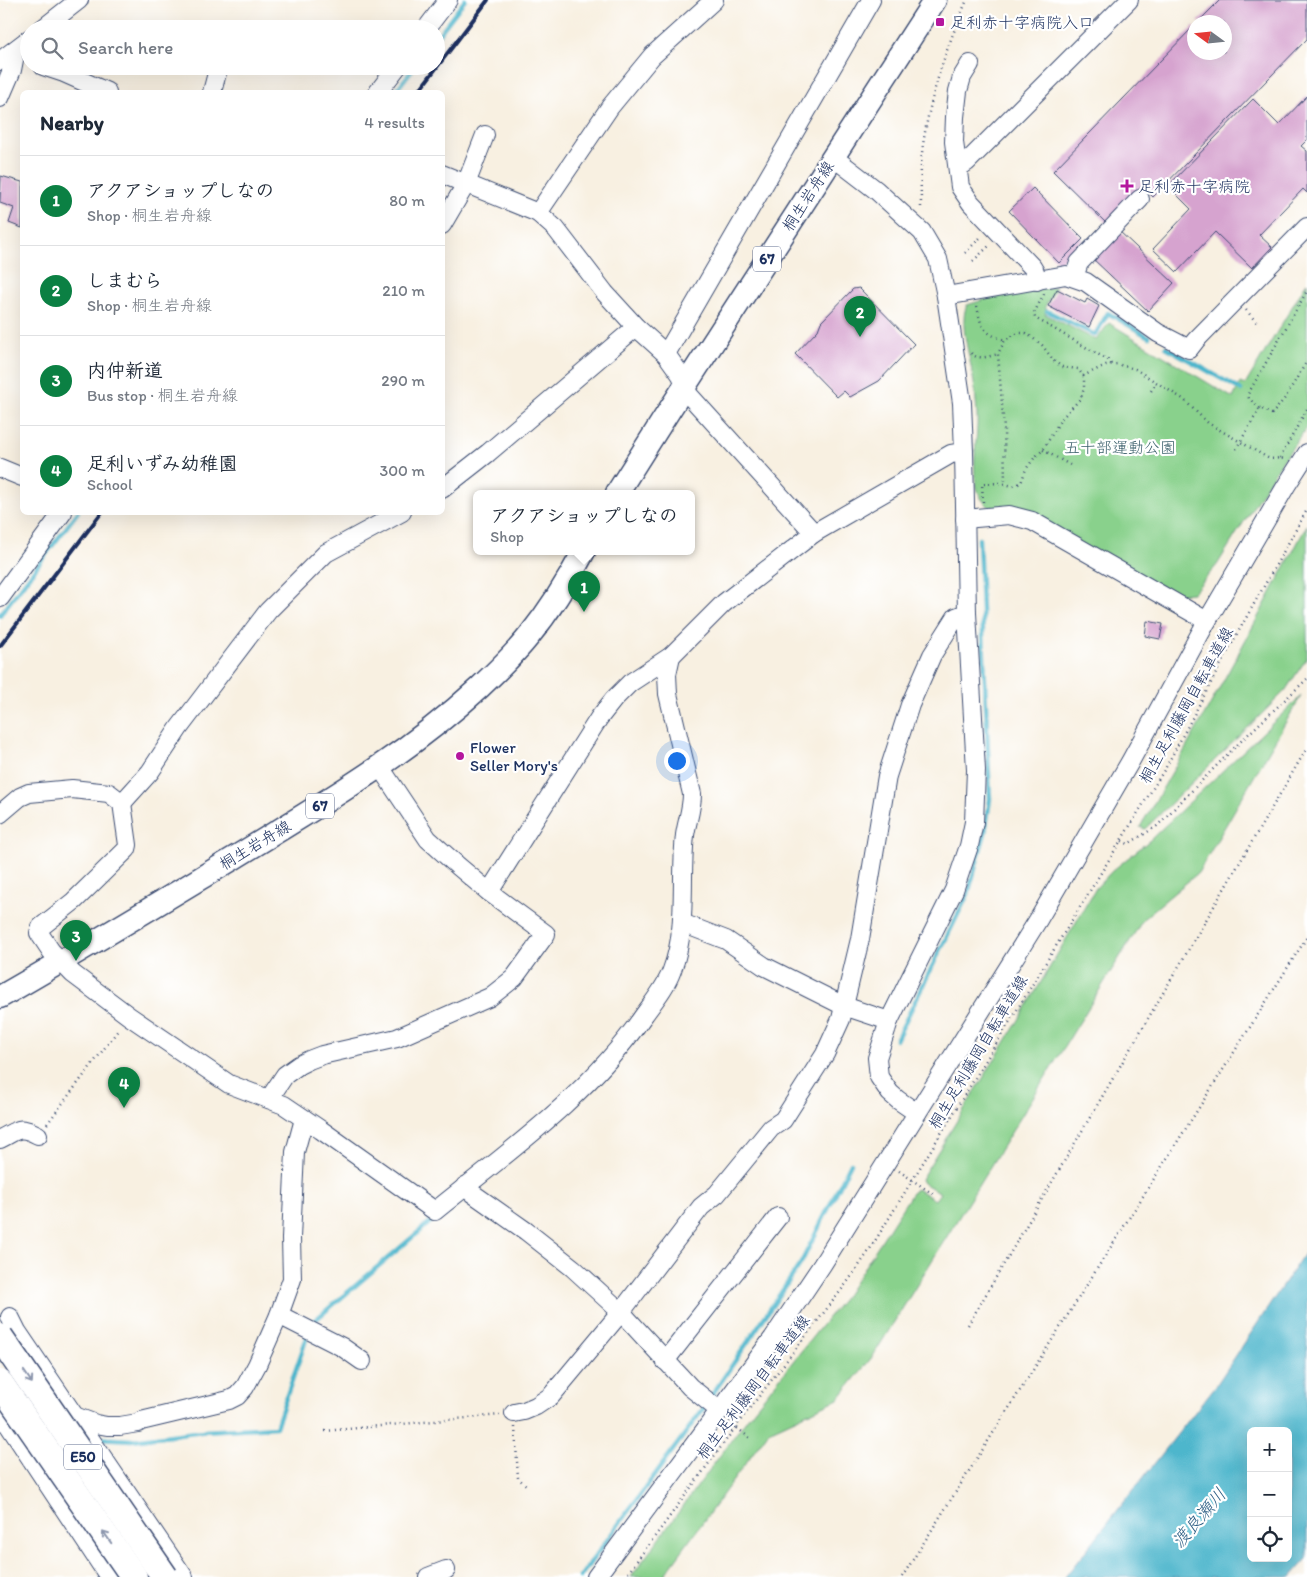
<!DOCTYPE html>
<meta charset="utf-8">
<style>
body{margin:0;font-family:Itim,"Klee One",sans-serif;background:#f2f2f3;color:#1f2937}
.controls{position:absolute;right:15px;bottom:15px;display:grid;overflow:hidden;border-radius:8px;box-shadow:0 5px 20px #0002}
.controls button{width:45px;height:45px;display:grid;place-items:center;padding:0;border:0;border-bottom:1px solid #e0e1e3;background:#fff;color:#1f2937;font:25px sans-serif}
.compass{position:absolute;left:1187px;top:15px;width:45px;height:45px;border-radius:50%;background:#fff;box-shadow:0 5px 20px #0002;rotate:285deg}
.you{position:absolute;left:676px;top:760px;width:18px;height:18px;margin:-12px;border:4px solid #fff;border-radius:50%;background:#1a73e8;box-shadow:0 0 0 8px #1a73e833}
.badge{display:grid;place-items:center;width:32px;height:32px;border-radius:50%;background:#0b8043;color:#fff;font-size:16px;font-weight:700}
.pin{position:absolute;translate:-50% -41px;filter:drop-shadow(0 1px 2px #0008)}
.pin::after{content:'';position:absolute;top:26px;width:18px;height:15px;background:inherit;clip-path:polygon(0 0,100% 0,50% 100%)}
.popup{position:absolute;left:473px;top:490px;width:222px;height:65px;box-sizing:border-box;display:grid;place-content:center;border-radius:8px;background:#fff;filter:drop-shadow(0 1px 4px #0005);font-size:16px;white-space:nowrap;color:#747a83}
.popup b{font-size:19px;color:#1f2937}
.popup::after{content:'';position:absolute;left:50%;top:100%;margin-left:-10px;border:10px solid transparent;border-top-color:#fff}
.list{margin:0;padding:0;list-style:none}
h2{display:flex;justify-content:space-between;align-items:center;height:65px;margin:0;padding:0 20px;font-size:21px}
h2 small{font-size:16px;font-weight:400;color:#747a83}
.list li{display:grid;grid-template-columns:32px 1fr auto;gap:15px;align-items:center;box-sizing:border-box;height:90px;padding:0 20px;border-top:1px solid #e0e1e3}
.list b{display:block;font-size:19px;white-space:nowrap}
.list p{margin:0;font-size:16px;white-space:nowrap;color:#747a83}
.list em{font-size:16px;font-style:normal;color:#747a83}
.icon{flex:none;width:28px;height:28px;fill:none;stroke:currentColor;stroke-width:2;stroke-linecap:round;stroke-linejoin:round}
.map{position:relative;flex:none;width:1307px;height:1577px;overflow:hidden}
.search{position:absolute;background:#fff;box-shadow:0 5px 20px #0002;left:20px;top:20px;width:425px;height:55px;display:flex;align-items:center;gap:12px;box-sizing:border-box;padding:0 18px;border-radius:28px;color:#747a83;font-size:19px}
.panel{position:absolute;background:#fff;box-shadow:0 5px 20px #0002;left:20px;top:90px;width:425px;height:425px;border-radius:8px}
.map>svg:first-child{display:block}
.green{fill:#89d18c;stroke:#528075}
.water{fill:#4eb6cc;stroke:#347295;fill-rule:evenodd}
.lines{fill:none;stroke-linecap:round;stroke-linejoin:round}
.stream{stroke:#4eb6cc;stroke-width:4.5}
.building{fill:#d6a3cf}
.minor-casing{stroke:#3c4c72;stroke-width:20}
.major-casing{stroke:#3c4c72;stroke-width:25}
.path{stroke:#3c4c72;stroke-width:2.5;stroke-dasharray:1 4;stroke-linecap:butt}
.minor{stroke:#fff;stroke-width:18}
.major{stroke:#fff;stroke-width:22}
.rail{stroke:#1b2f5e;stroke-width:4}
.highway-bridge-casing{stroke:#3c4c72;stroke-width:29;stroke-linecap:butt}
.highway-bridge{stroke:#fff;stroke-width:26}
.oneway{stroke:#8d97ae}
.poi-dot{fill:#b5179e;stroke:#fff;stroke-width:2}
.labels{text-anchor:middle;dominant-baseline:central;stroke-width:4.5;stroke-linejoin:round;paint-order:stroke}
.shield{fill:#fff;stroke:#5f6d8e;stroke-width:1}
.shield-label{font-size:15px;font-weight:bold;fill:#1b2f5e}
.poi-label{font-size:16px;fill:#1b2f5e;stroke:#fff;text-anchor:start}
.street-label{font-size:16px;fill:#1b2f5e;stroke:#fff}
.park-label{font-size:16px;fill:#3c606c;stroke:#fff}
.water-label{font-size:18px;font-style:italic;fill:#2d5e84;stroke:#fff}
</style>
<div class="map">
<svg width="1307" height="1577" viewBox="0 0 1307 1577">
<rect width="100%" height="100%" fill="#fff"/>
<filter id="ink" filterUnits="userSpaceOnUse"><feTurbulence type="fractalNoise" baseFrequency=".02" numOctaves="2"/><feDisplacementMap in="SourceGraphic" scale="10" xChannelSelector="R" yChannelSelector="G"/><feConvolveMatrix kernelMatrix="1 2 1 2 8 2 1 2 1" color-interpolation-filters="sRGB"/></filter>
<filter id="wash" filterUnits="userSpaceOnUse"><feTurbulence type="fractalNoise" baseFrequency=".0096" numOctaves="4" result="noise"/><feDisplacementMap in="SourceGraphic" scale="20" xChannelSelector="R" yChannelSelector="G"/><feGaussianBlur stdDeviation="1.12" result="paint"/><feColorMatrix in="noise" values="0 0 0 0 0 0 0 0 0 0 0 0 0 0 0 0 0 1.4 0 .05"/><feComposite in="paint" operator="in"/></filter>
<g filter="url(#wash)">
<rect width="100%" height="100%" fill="#f8f0e1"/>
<g class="green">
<path d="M1307,282V427L1275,472L1217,565L1193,593L1182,594L1170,591L988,506C965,488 979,441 977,414C976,400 975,386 972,372C969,353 959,322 967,305L986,299L1056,287L1045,307L1047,309L1045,314L1096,340L1109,323L1233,398L1240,383L1245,385Z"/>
<path d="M1307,525V658L1285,691L1145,829L1140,827C1199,728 1253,627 1307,525Z"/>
<path d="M1301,696L1198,873L1144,918L873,1356L838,1399L769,1431L663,1577H631L749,1416L847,1294L914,1190L917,1189L935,1200L940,1193L922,1182L921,1179L1017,1023L1096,888L1112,871L1150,840Z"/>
</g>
<path class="water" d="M1307,1249V1559L1291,1577H1065L1217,1384ZM1251,1431H1288V1558H1251Z"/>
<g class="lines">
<g class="stream">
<path d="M436,38L465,0"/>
<path d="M395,92L415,66"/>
<path d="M1047,311L1095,335L1108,313L1149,337"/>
<path d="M1166,347L1241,390"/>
<path d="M0,615L78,512"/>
<path d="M896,1040L968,894L985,833L990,799L979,539"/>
<path d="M312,1327L314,1321L435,1218"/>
<path d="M710,1398L801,1263L851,1163"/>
<path d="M96,1438L132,1440L203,1431L276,1427L308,1334"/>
<path d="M580,1577L706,1405"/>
</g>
</g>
<g id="blocks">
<g class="building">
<path d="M1220,0H1307V39L1153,197L1142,186L1106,223L1053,171L1194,26V52H1224V22H1198Z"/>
<path d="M1307,96V140L1301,146L1307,151V193L1303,189L1259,235L1272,247L1252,268L1215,232L1177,272L1153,249L1191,209L1168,186L1253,99L1279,125Z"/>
<path d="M1,176L22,182V228L9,223L14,208L0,203Z"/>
<path d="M1033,188L1083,239L1059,263L1009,211Z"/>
<path d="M1117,229L1174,283L1148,311L1091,257Z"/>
<path d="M859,288L914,344L879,381L850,397L844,391L837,397L795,354L818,330L821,322L853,289Z"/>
<path d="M1057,289L1085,303L1087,299L1099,306L1089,327L1048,306Z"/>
<path d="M1147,621L1163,624L1160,639L1145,636Z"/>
</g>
</g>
</g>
<g filter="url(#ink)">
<use href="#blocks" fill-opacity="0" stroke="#3c4c72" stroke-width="1"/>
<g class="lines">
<g class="minor-casing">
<g id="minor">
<path d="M42,29L79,0"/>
<path d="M426,29L448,0"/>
<path d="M0,61L29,39"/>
<path d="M970,64L962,77L958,91L955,117L954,142L960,187L971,203L1032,267L1035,272L1037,281"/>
<path d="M43,66L64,73L107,92"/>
<path d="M212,92L217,73"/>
<path d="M378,92L398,66"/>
<path d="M0,98L12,70L14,60"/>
<path d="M833,157L876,190L922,232L938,259L946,296L962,403L964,452L967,613L976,770L974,822L969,846L954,890L889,1021L877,1058L879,1077L890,1093L898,1100L917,1113"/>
<path d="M958,168L967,162L1129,0"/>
<path d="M442,174L538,213L556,229L605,293L636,327L666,354L681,375L689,395L814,533"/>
<path d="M538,213L610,107L652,56L714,0"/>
<path d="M442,225L466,184L485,135"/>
<path d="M1074,277L1079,263L1140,199"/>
<path d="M946,296L1066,275L1086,282L1158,333L1189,349L1196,340L1307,227"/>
<path d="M666,354L871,0"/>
<path d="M0,468L22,477"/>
<path d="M442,489L488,453L636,327"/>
<path d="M965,519L1009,515L1032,521L1207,621"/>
<path d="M0,598L63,512"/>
<path d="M122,803L150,772L179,728L268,611L326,553L402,512"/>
<path d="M0,814L20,797L29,793L72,789L109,793L122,803L128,845L127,849L74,901L41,927L39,933L51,951L73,974L129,1016L229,1084L284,1105L321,1130L435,1211C509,1151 589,1095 644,1015C654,1001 666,987 672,970C688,928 680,880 685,835C687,821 692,809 692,794L668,694L667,674L671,656"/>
<path d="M489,892L599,718L614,699L630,683L671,656L724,603L814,533L951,454L964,452"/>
<path d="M682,923L726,940L764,966L844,1006L860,939L887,776L910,705L932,655L956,617L967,613"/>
<path d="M269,1099L285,1075L299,1065L309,1060L322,1055L397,1038L490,997L514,978L546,934L489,892L458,866L428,839L380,767"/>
<path d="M0,1139C18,1130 19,1125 38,1135"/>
<path d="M465,1186L472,1193L526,1231L573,1268L621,1312L690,1387L720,1411"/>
<path d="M279,1315L342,1347L362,1361"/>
<path d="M10,1317L17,1331L184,1577"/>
<path d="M665,1361L778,1217"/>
<path d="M0,1410L64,1412L96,1424L107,1426H120L138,1423L141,1421L229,1400L237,1396L245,1387L257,1365L279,1315L292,1279L291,1238L295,1152L304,1119"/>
<path d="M0,1412L109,1577"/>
<path d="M514,1413L524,1411L536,1406L551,1396L621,1312L701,1207L717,1194L771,1128L783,1120L825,1054L841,1019L844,1006L889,1021"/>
<path d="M428,1577L446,1570"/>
<path d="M596,1577L773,1338L822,1265L1038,920L1130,762L1207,621L1286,486L1307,453"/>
</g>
</g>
<g class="major-casing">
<g id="major">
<path d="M617,493L672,406L935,0"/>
<path d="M0,997C79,952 156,905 234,858C320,805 404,757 479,688C496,672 514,655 529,636C550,610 568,581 584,551"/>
</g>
</g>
<g class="path">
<path d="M921,207C921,189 920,171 922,153C928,101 946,48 967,0"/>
<path d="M965,253L982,236"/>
<path d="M973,261L990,245"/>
<path d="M1044,294L1034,313L1035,318L1108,360L1111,364"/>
<path d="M977,306C981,328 983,333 1005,340"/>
<path d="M1246,310L1258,324"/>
<path d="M971,353C978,361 990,356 998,354"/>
<path d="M1083,376L1106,365L1117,364L1135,369L1183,399L1208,423L1268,458C1274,460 1278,457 1284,459"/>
<path d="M1151,391L1156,383"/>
<path d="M1260,408L1249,399L1248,394L1307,291"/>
<path d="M1236,449L1260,408L1272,414L1285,398L1307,361"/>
<path d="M1043,450L1070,465"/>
<path d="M1280,458L1307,409"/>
<path d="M983,502L982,484L1001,483L1013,486L1021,483L1026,469L1035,457L1043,450L1061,419L1081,398L1084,388V377L1078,369L1062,367L1054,361L1042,345L1026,333H1018L1005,340L998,354L1004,429L1005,484"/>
<path d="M1122,841L1128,844L1157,826L1239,743L1307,679"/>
<path d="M47,1124L119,1029"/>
<path d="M899,1171L936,1196"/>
<path d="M968,1325L1307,748"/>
<path d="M729,1422L750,1438"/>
<path d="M515,1427L518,1478L526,1485"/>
<path d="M325,1431L500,1415"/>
<path d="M625,1577L746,1413L846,1284L867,1254L1166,767L1237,634L1307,510"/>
<path d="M902,1577L1307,937"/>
</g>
<use href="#minor" class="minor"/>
<use href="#major" class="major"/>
<g class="rail">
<path d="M418,92L488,0"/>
<path d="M0,646L102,512"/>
</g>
<g class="highway-bridge-casing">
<g id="highway-bridge">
<path d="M0,1337L165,1577"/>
<path d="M0,1383L134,1577"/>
</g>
</g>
<use href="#highway-bridge" class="highway-bridge"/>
</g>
<defs><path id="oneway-shaft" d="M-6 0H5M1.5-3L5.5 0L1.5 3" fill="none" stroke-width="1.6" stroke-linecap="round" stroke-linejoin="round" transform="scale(1.25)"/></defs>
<g class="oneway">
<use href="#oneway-shaft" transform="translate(28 1377) rotate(56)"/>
<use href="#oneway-shaft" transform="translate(107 1537) rotate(-125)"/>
</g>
</g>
<g class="poi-dot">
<rect x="935" y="17" width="10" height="10" rx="2.5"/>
<path d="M1124.5 178.5h5v5h5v5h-5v5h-5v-5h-5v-5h5z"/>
<circle cx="460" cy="756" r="5"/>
</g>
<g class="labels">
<g class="shield">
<rect x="753" y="246.5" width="28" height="25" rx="4"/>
<rect x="306" y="793.5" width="28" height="25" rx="4"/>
<rect x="64" y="1444.5" width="38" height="25" rx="4"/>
</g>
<g class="shield-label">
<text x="767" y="259">67</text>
<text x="320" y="806">67</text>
<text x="83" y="1457">E50</text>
</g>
<g class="poi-label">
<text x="950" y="22">足利赤十字病院入口</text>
<text x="1138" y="186">足利赤十字病院</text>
<text x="470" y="747">Flower<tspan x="470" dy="18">Seller Mory's</tspan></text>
</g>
<g class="street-label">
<text transform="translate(808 196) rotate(-57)">桐生岩舟線</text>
<text transform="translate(1186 705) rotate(-61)">桐生足利藤岡自転車道線</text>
<text transform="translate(255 845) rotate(-31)">桐生岩舟線</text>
<text transform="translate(978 1052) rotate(-59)">桐生足利藤岡自転車道線</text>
<text transform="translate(753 1387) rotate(-53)">桐生足利藤岡自転車道線</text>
</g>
<g class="park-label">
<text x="1120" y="447">五十部運動公園</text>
</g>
<g class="water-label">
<text transform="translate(1199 1518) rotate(-49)">渡良瀬川</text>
</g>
</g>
</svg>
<div class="controls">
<button>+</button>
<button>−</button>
<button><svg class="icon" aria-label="locate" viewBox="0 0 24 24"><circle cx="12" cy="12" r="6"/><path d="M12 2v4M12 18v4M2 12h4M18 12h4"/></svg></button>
</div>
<svg class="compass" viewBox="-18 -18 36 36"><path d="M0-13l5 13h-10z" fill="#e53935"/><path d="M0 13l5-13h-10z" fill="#747a83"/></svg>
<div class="you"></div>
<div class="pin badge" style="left:584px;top:612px">1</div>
<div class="popup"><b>アクアショップしなの</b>Shop</div>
<div class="pin badge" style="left:860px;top:337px">2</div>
<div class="pin badge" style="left:76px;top:961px">3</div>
<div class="pin badge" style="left:124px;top:1108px">4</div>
<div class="search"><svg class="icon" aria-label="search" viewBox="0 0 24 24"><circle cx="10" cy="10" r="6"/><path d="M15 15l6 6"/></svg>Search here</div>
<section class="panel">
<h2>Nearby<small>4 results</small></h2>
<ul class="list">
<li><span class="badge">1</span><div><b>アクアショップしなの</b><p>Shop · 桐生岩舟線</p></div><em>80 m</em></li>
<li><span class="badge">2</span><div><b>しまむら</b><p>Shop · 桐生岩舟線</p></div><em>210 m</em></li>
<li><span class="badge">3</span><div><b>内仲新道</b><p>Bus stop · 桐生岩舟線</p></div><em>290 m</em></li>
<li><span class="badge">4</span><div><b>足利いずみ幼稚園</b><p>School</p></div><em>300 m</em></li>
</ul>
</section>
</div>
